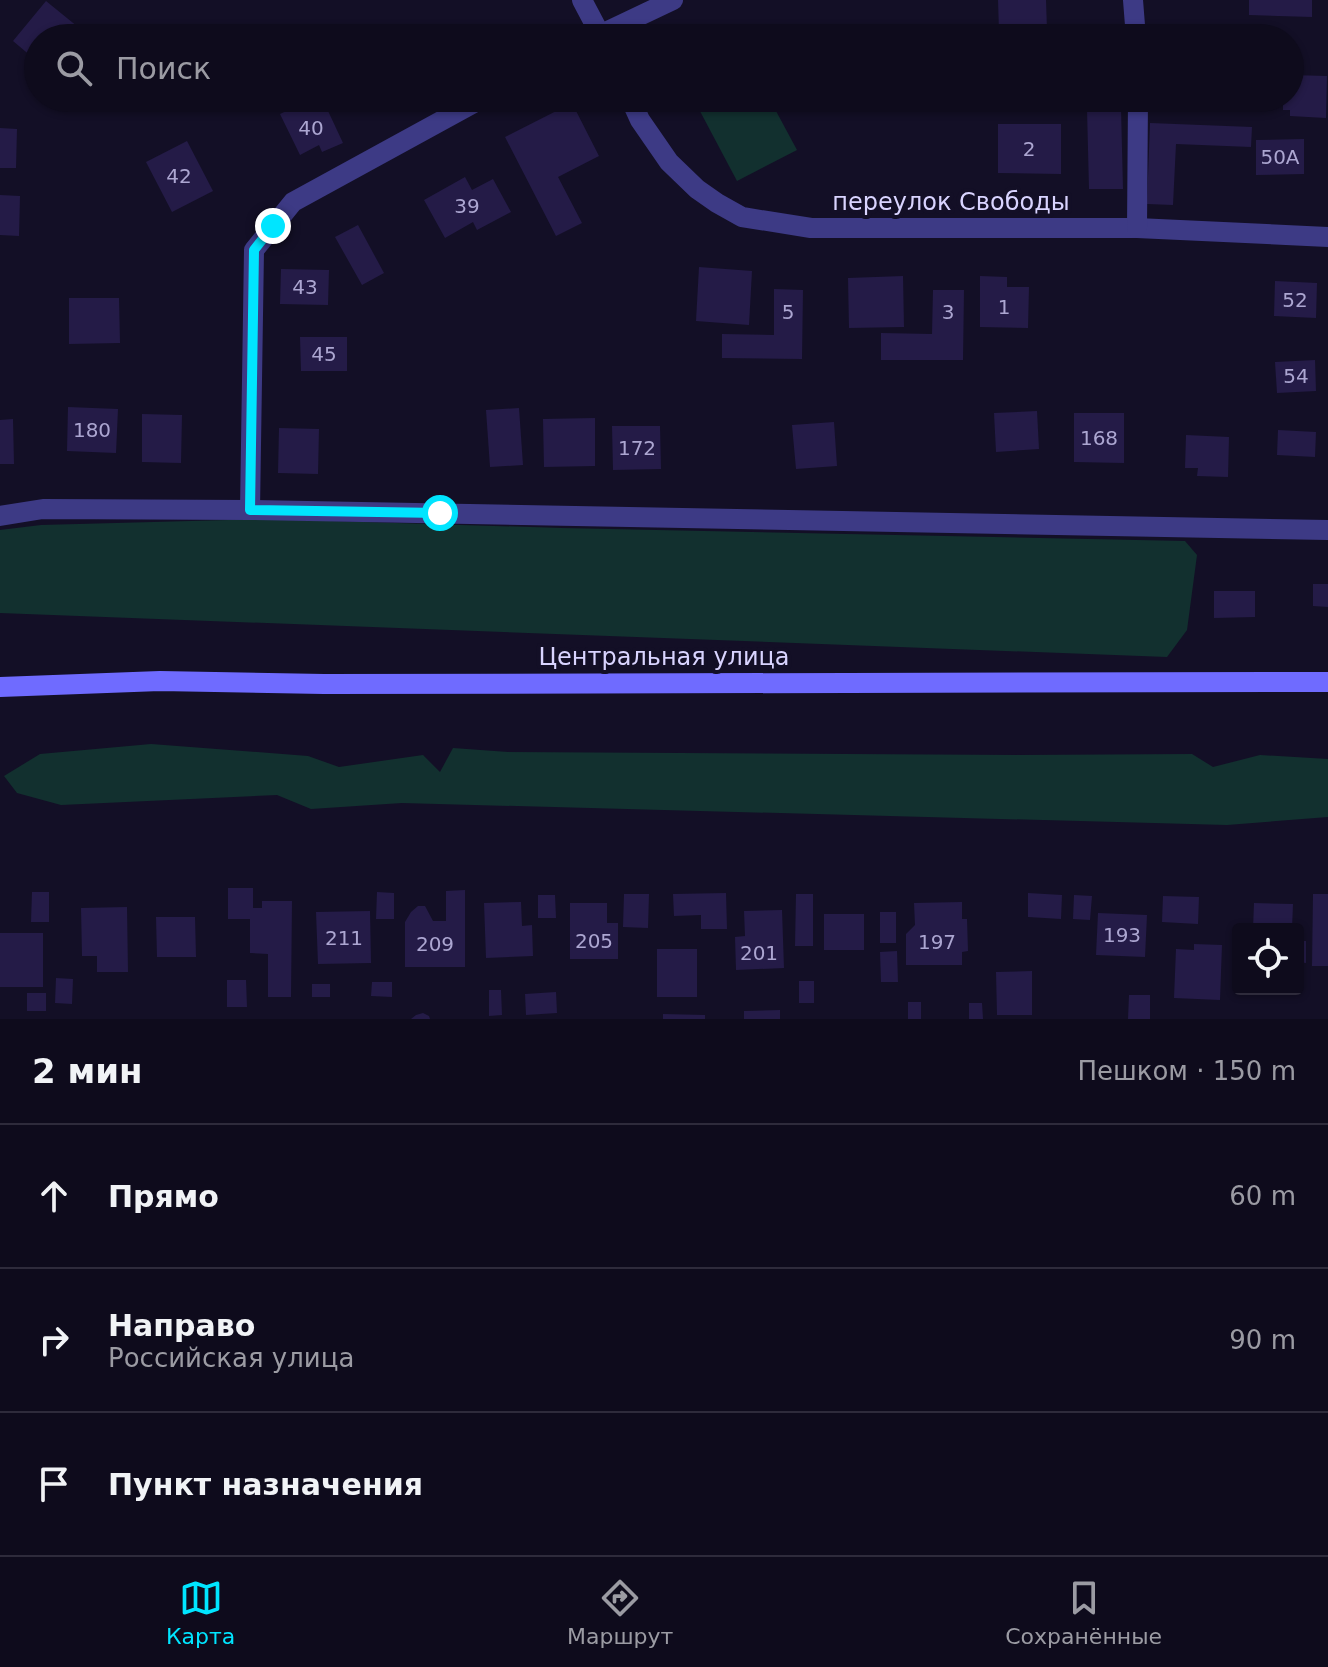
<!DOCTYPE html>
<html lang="ru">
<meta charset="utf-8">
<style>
body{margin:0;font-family:"DejaVu Sans",sans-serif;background:#1c1929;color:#f1f3f6}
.controls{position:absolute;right:24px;bottom:24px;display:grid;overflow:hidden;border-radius:8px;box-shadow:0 2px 6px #0004}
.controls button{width:72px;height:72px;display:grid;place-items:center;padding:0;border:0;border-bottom:2px solid #2e2b3b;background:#0e0b1c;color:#f1f3f6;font:40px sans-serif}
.stop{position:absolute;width:24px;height:24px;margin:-18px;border:6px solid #00e5ff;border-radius:50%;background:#fff}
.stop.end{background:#00e5ff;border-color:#fff;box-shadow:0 2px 8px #0008}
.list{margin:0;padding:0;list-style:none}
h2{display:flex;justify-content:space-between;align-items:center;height:104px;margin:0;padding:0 32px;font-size:34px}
h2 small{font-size:26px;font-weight:400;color:#9b9ba3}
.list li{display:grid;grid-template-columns:52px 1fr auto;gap:24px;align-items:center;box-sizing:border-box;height:144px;padding:0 32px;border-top:2px solid #2e2b3b}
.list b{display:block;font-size:30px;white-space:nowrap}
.list p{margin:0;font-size:26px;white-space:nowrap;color:#9b9ba3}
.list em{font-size:26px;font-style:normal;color:#9b9ba3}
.icon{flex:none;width:44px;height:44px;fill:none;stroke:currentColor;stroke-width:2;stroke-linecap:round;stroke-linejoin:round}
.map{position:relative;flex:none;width:1328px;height:1019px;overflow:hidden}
.search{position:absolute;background:#0e0b1c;box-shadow:0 2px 6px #0004;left:24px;right:24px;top:24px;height:88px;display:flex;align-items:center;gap:20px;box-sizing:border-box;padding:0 28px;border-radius:44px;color:#9b9ba3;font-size:30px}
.sheet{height:536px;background:#0e0b1c}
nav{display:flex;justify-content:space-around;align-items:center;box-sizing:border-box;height:112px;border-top:2px solid #2e2b3b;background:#0e0b1c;font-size:22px;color:#9b9ba3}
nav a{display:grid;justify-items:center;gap:4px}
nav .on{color:#00e5ff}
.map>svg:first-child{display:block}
.green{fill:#12302f}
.building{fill:#241b47}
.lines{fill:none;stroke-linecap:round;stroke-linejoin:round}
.street{stroke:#3d3a85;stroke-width:20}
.secondary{stroke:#6f6bff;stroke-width:20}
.route{stroke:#00e5ff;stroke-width:10}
.labels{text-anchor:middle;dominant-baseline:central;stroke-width:8;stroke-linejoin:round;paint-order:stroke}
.number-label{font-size:20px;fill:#aca6d1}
.street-label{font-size:24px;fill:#d9d4ff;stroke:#130f26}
</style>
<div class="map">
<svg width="1328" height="1019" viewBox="0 0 1328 1019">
<rect width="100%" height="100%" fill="#130f26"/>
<g class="green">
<path d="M693,98H769L797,150L737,181Z"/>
<path d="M266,519L562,528L1185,541L1197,555L1187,630L1167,657L0,613V530L41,525Z"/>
<path d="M151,744L308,756L339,767L423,755L440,772L453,748L508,752L1019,755L1192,754L1213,767L1260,755L1328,759V817L1227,825L402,803L311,809L277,795L61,805L17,793L4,776L40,754Z"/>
</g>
<g class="building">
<path d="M998,0H1046L1047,30L999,32Z"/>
<path d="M1249,0H1312V17L1249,15Z"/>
<path d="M46,1L78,27L68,38H38V62L13,41Z"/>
<path d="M438,28L444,38H419Z"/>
<path d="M1290,75L1327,76L1326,118L1290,116V110H1283V98H1290Z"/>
<path d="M314,98H322L343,143L322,152L319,145L300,155L280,114Z"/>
<path d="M1170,98H1214V109L1170,107Z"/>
<path d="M572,103L599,156L558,177L582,223L556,236L505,137Z"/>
<path d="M1121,108L1123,189H1089L1087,109Z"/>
<path d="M1150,123L1252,127L1251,147L1176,144L1173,205L1147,204Z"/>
<path d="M998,124H1061V174L998,173Z"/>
<path d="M0,128L17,129L16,168H0Z"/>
<path d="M1304,139V174L1256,175V140Z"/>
<path d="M187,141L213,191L172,212L146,162Z"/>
<path d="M465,177L472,190L493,179L511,212L477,230L473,222L445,238L424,200Z"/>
<path d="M0,195L20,196L19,236L0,235Z"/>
<path d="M358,225L384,273L362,285L335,237Z"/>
<path d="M699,267L752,271L749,325L696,321Z"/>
<path d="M281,269L329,270L328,305L280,304Z"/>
<path d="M903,276L904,327L849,328L848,278Z"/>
<path d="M980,276L1007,277V287H1029L1028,328L980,327Z"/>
<path d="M1275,281L1317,283L1316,318L1274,316Z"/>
<path d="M774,289L803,290L802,359L722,358V334L774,335Z"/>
<path d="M933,290H964L963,360H881V333L932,334Z"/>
<path d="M69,298H119L120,343L69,344Z"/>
<path d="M300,337H347V371H301Z"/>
<path d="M1315,360L1316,391L1277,393L1275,362Z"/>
<path d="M68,407L118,409L116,453L67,451Z"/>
<path d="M519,408L523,465L490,467L486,410Z"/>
<path d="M1037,411L1039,449L996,452L994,413Z"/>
<path d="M1074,413H1124V463L1074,462Z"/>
<path d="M142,414L182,415L181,463L142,462Z"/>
<path d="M595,418V466L544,467L543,419Z"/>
<path d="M13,419L14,464H0V420Z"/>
<path d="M834,422L837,466L796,469L792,425Z"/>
<path d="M612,426H660L661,469L613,470Z"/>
<path d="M279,428L319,429L318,474L278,473Z"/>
<path d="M1278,430L1316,432L1315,457L1277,455Z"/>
<path d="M1186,435L1229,437L1228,477L1197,476L1198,468H1185Z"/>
<path d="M1313,584H1328V607L1313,606Z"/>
<path d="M1214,591H1255V617L1214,618Z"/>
<path d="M228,888H253V908H262V901H292L291,997H268V954L250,953V919H228Z"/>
<path d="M465,890V967H405V922L411,912L418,906H425L433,921H446V891Z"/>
<path d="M32,892H49V922H31Z"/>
<path d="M377,892L394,893V919H376Z"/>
<path d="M726,893L727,929H701V915L674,916L673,894Z"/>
<path d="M1028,893L1062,895L1061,919L1028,917Z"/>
<path d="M624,894H649L648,928L623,927Z"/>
<path d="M796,894H813V946H795Z"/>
<path d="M1313,894H1328V966H1312Z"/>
<path d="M538,895H555L556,918H538Z"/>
<path d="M1074,895L1092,896L1090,920L1073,919Z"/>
<path d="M1163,896L1199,897L1198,924L1162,922Z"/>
<path d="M521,902L522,926L532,925L533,956L486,958L484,903Z"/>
<path d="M962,902V919H967L968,951L962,952V965H906V934L915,925L914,903Z"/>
<path d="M570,903H607V923H618V959H570Z"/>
<path d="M1254,903L1293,904L1292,929H1253Z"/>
<path d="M127,907L128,972H97V956H82L81,908Z"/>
<path d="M782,910L784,968L736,970L735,937L745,936L744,911Z"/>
<path d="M370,911L371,963L318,964L316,912Z"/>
<rect x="880" y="912" width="16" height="31"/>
<path d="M1098,913L1147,915L1145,957L1096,955Z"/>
<rect x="824" y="914" width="40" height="36"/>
<path d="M156,917H195L196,957H157Z"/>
<rect x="0" y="933" width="43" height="54"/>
<path d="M1298,941H1306V963L1298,962Z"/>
<path d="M1194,944L1222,945L1220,1000L1174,998L1176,949L1194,950Z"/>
<rect x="657" y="949" width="40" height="48"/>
<path d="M897,951L898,982H881L880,952Z"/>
<path d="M1032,971V1015H997L996,972Z"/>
<path d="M56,978L73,979L72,1004L55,1003Z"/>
<path d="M227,980H246L247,1007H227Z"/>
<rect x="799" y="981" width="15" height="22"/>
<path d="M372,982H392V997L371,996Z"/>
<rect x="312" y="984" width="18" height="13"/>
<path d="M489,990H501L502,1015L489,1016Z"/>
<path d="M556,992L557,1013L526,1015L525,994Z"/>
<rect x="27" y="993" width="19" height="18"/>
<path d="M1129,995H1150V1019H1128Z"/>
<rect x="908" y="1002" width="13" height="17"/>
<path d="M969,1003H982L983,1019H969Z"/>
<path d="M780,1010V1019H744V1011Z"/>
<path d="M423,1013L429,1016L430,1019H411L416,1015Z"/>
<path d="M663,1014L705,1015V1019H663Z"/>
</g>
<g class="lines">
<g class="street">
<path d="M582,0L602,38"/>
<path d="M1133,0L1136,38"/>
<path d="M593,38L673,0"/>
<path d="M630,98L640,120L669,162L697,189L717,203L742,217L811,228H1137L1328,237"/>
<path d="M1137,228L1138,98"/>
<path d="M250,510L254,250L293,202L483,98"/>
<path d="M0,516L43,509L250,510L1328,530"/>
</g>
<path class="secondary" d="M0,687L160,681L324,684L1328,682"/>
</g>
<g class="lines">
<path class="route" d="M273,226L254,250L250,510L440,513"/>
</g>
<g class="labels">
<g class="number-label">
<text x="311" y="128">40</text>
<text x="1029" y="149">2</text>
<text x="1280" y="157">50А</text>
<text x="179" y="176">42</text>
<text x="467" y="206">39</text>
<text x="305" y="287">43</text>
<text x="1295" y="300">52</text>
<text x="1004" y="307">1</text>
<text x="788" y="312">5</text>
<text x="948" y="312">3</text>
<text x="324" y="354">45</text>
<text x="1296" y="376">54</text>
<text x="92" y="430">180</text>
<text x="1099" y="438">168</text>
<text x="637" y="448">172</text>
<text x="1122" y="935">193</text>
<text x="344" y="938">211</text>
<text x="594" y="941">205</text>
<text x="937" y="942">197</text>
<text x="435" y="944">209</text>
<text x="759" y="953">201</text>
</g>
<g class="street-label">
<text x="951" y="202">переулок Свободы</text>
<text x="664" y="657">Центральная улица</text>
</g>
</g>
</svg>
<div class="controls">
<button><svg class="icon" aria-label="locate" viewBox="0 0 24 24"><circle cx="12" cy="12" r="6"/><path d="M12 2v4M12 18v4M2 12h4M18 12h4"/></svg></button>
</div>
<div class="stop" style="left:440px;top:513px"></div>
<div class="stop end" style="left:273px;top:226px"></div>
<div class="search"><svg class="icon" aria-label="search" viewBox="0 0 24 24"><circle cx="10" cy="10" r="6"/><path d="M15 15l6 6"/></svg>Поиск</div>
</div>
<section class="sheet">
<h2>2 мин<small>Пешком · 150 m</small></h2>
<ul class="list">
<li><svg class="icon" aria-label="ahead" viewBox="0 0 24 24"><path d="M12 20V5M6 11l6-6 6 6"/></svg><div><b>Прямо</b></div><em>60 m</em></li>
<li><svg class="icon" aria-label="right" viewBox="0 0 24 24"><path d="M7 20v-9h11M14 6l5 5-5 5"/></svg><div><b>Направо</b><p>Российская улица</p></div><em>90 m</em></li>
<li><svg class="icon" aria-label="arrive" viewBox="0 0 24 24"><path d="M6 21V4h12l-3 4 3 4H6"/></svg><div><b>Пункт назначения</b></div></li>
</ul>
</section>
<nav>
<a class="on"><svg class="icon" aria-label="map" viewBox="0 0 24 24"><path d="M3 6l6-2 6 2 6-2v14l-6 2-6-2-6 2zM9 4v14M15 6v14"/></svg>Карта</a>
<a><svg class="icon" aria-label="directions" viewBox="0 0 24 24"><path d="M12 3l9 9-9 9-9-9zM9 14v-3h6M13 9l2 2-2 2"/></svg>Маршрут</a>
<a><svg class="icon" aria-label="saved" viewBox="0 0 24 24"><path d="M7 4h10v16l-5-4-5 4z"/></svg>Сохранённые</a>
</nav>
